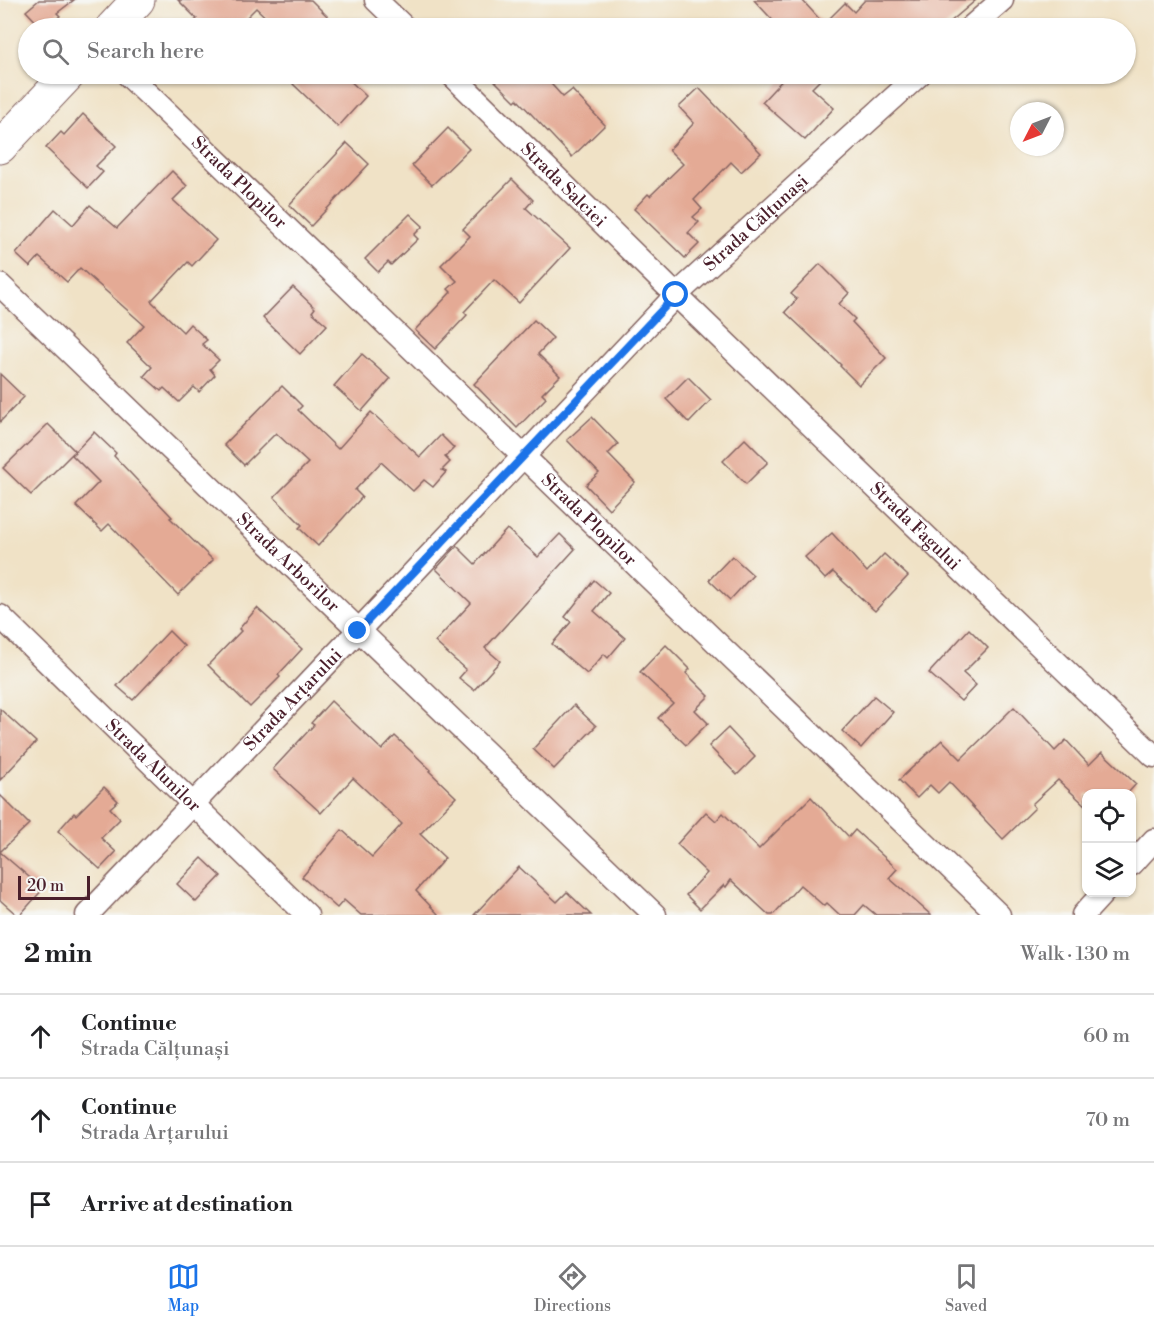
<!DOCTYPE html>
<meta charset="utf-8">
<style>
body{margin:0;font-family:"Libre Bodoni",serif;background:#f6f6f6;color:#202124}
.controls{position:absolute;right:18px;bottom:18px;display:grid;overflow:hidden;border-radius:12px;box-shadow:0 2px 4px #0004}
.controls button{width:54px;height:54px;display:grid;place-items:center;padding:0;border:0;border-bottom:2px solid #e0e0e0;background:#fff;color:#202124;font:30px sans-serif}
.compass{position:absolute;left:1010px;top:102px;width:54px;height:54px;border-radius:50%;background:#fff;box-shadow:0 2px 4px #0004;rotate:228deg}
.scale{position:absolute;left:18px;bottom:15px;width:72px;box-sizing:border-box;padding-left:6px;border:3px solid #4a1f2b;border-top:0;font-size:16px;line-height:21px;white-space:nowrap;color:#4a1f2b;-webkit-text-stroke:4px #f6f6f2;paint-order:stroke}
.stop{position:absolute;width:18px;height:18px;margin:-14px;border:4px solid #1a73e8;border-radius:50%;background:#fff}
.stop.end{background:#1a73e8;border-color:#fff;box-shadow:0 2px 6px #0008}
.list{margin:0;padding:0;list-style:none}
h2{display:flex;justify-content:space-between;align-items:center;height:78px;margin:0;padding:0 24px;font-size:26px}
h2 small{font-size:20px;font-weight:400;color:#757577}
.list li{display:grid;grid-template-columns:39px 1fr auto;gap:18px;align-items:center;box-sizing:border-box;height:84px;padding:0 24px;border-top:2px solid #e0e0e0}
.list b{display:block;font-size:22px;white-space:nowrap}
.list p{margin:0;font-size:20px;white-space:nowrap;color:#757577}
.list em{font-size:20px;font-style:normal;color:#757577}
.icon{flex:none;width:33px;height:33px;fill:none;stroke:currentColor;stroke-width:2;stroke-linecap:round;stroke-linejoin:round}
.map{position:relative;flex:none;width:1154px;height:915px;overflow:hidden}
.search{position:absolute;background:#fff;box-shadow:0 2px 4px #0004;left:18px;right:18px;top:18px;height:66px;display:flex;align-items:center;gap:15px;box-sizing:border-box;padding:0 21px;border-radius:33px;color:#757577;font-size:22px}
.sheet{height:330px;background:#fff}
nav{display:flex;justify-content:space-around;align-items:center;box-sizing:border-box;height:84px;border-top:2px solid #e0e0e0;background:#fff;font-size:16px;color:#757577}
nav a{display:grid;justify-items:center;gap:3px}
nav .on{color:#1a73e8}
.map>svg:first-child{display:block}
.building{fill:#e4aa95}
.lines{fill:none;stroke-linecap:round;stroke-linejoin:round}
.street-casing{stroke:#846361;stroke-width:25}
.secondary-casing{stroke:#846361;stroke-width:35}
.street{stroke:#fff;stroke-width:22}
.secondary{stroke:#fff;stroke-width:33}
.route{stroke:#1a73e8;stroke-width:8}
.labels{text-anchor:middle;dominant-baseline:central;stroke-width:6;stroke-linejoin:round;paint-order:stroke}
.street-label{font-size:18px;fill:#4a1f2b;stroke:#f6f6f2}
</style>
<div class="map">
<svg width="1154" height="915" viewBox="0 0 1154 915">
<rect width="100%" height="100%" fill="#f6f6f2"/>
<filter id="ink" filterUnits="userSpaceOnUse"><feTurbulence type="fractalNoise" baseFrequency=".0167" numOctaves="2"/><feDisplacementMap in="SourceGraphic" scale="12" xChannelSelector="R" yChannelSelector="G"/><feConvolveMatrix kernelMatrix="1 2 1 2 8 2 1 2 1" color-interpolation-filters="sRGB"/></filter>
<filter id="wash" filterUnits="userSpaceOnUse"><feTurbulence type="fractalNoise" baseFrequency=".008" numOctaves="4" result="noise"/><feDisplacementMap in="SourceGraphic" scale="24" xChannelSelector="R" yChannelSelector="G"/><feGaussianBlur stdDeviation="1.35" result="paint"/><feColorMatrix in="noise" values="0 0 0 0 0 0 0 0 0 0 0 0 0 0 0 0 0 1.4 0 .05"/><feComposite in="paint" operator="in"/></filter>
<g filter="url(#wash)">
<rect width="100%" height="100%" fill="#f0e2c6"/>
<g id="blocks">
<g class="building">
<path d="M39,0H74L57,13L60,16L45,28H42L26,11Z"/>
<path d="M178,0H311L339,28H277L256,8L236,28H187L197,19Z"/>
<path d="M754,0H802L824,24L845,3L854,12L865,0H976L943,28H780Z"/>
<path d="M304,74H343L366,96L338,127L293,84Z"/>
<path d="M488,74H542L563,97L572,90L605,125L572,157L517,99L515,101Z"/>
<path d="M788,74H826L812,88L834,108L805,140L762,102Z"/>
<path d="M699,88L761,153L741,172L731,162L694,200L702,209L693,217L699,222L688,233L699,244L685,258L634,209L648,194L650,196L683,164L669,150L694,123L679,107Z"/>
<path d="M83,114L116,146L96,166L103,172L88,188L46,148L61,132L64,135Z"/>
<path d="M448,128L469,149L432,185L412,165Z"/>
<path d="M347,143L369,164L311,226L289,205Z"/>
<path d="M172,171L187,186L173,200L216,240L192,266L188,262L151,301L183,332L190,324L207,340L202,344L219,360L210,369L215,375L199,392L194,387L179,402L164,388L161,391L144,376L152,367L127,343L144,325L80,268L67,282L39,257L30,267L16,254L55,209L73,225L90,205L117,228Z"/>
<path d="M512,179L533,200L526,208L570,248L519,303L494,280L464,312L467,315L435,349L415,330L451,292L448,289L457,281L441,265L470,236L463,229Z"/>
<path d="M410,214L423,226L414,235L418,239L391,265L388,262L378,272L365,259Z"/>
<path d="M820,264L849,293L839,304L855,319L852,322L886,358L859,385L840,366L841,365L785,312L797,299L791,294Z"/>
<path d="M293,287L315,308L312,312L327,325L300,354L263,318Z"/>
<path d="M534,320L553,338L538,354L560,376L542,394L546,398L517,428L474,384Z"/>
<path d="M362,354L390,379L362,411L334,386Z"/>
<path d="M0,374L24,397L0,422Z"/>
<path d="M688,377L711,400L689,423L666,399Z"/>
<path d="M282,386L302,406L298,410L338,449L371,412L420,457L441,435L454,448L445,457L450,462L442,470L446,472L433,487L424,480L413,491L381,462L355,490L362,497L318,546L299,528L302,525L274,497L308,463L276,433L244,465L224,445Z"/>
<path d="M592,417L618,444L608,454L635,482L609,509L586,485L599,473L567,440Z"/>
<path d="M48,424L75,451L31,495L3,468Z"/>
<path d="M94,432L116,453L114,456L172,517L170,518L213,560L178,595L109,524L102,531L76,506L99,482L72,455Z"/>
<path d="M745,439L768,462L746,484L723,461Z"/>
<path d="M507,529L538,557L560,534L575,549L485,648L500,661L474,690L459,678L466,670L435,642L471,603L436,569L457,546L475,564Z"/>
<path d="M832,533L867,572L884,554L908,576L875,611L833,572L825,579L805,557Z"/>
<path d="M732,556L753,575L730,600L709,580Z"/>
<path d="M594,580L609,593L594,611L625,638L608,658L604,654L587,674L552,644L571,622L565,617Z"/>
<path d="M257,608L302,649L278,675L280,677L250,707L208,665L241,631L239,629Z"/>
<path d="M969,629L988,648L963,673L976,685L961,701L929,673Z"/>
<path d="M169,631L184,646L133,700L117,686Z"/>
<path d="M666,645L690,669L686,673L709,696L695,710L708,723L686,745L658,718L673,703L640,672Z"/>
<path d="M874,696L893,712L861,748L842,731Z"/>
<path d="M331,701L382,750L395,736L431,770L429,771L456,797L420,834L445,858L416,891L439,915H361L344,900L337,908L302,877L342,830L372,857L402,824L353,778L321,813L273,769L314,725L311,723Z"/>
<path d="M574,705L596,726L554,769L533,749Z"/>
<path d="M1014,707L1055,751L1066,740L1089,765L1102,752L1136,784L1127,794H1086V806L1058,780L1032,804L1035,808L1003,839L949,782L938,793L930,785L917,798L899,780L942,740L961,759Z"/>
<path d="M0,709L36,742L0,780Z"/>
<path d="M728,728L755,757L737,775L709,746Z"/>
<path d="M104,787L118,801L110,808L120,819L101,838L116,852L100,869L58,831L74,813L76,815Z"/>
<path d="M0,795L29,824L0,852L43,889L20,915H17L0,900Z"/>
<path d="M811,797L849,837L855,830L897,869L889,878L931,915H876L864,905L855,915H840L827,903L824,906L800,885L773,915H769L731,880L726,887L724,885L700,909L686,895L707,873L677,844L706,812L716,821L723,813L759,849Z"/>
<path d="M202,858L221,876L196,902L177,884Z"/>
<path d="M519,867L557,902L567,892L591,915H474Z"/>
</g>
</g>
</g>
<g filter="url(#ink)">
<use href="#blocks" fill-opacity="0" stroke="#846361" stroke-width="1.5"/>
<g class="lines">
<g class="street-casing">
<g id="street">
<path d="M376,0L405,28"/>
<path d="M970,28L1002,0"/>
<path id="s1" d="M127,74L999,915"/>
<path id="s2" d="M451,74L676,295L1154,756"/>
<path id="s3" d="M0,285L655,915"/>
<path id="s4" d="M0,616L307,915"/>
<path d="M1132,864L1154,840"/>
<path id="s5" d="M87,915L358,631L676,295L920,74"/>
<path d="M1083,915L1104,892"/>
</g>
</g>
<g class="secondary-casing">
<g id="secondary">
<path d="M112,28L138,0"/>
<path d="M0,147L69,74"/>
</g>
</g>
<use href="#street" class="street"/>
<use href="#secondary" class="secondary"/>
</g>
</g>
<g class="lines" filter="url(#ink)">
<path class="route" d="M358,631L676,295"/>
</g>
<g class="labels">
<g class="street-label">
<text stroke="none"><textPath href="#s1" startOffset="156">Strada Plopilor</textPath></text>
<text stroke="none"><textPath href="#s2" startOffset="158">Strada Salciei</textPath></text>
<text stroke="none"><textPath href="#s5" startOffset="963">Strada Călțunași</textPath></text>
<text stroke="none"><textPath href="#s1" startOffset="642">Strada Plopilor</textPath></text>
<text stroke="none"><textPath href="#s2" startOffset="648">Strada Fagului</textPath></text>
<text stroke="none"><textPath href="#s3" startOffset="400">Strada Arborilor</textPath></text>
<text stroke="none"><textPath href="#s5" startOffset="298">Strada Arțarului</textPath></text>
<text stroke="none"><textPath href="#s4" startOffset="214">Strada Alunilor</textPath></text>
</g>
</g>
</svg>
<div class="controls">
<button><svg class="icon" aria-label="locate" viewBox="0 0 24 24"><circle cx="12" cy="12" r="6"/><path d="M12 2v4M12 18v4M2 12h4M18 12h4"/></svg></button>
<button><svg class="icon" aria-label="layers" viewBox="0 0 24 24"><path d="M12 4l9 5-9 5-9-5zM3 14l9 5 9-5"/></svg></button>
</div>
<svg class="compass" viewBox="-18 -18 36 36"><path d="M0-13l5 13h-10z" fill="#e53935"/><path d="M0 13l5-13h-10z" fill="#757577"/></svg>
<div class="scale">20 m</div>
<div class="stop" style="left:676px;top:295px"></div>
<div class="stop end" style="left:358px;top:631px"></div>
<div class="search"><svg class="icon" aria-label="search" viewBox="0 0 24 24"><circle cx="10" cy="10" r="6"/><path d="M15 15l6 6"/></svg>Search here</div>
</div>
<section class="sheet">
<h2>2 min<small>Walk · 130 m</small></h2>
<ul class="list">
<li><svg class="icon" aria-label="ahead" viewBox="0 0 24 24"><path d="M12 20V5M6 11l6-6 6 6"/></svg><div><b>Continue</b><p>Strada Călțunași</p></div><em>60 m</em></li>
<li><svg class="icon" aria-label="ahead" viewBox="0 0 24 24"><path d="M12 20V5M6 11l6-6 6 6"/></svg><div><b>Continue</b><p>Strada Arțarului</p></div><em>70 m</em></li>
<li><svg class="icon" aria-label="arrive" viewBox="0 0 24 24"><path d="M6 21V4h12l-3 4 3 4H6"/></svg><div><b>Arrive at destination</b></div></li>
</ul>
</section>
<nav>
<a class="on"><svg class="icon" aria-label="map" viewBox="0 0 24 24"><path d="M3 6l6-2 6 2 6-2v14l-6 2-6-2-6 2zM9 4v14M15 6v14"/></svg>Map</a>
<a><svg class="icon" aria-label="directions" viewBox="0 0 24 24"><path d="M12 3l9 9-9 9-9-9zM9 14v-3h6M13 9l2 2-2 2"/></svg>Directions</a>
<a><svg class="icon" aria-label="saved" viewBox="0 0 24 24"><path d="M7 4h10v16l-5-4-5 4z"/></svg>Saved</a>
</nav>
